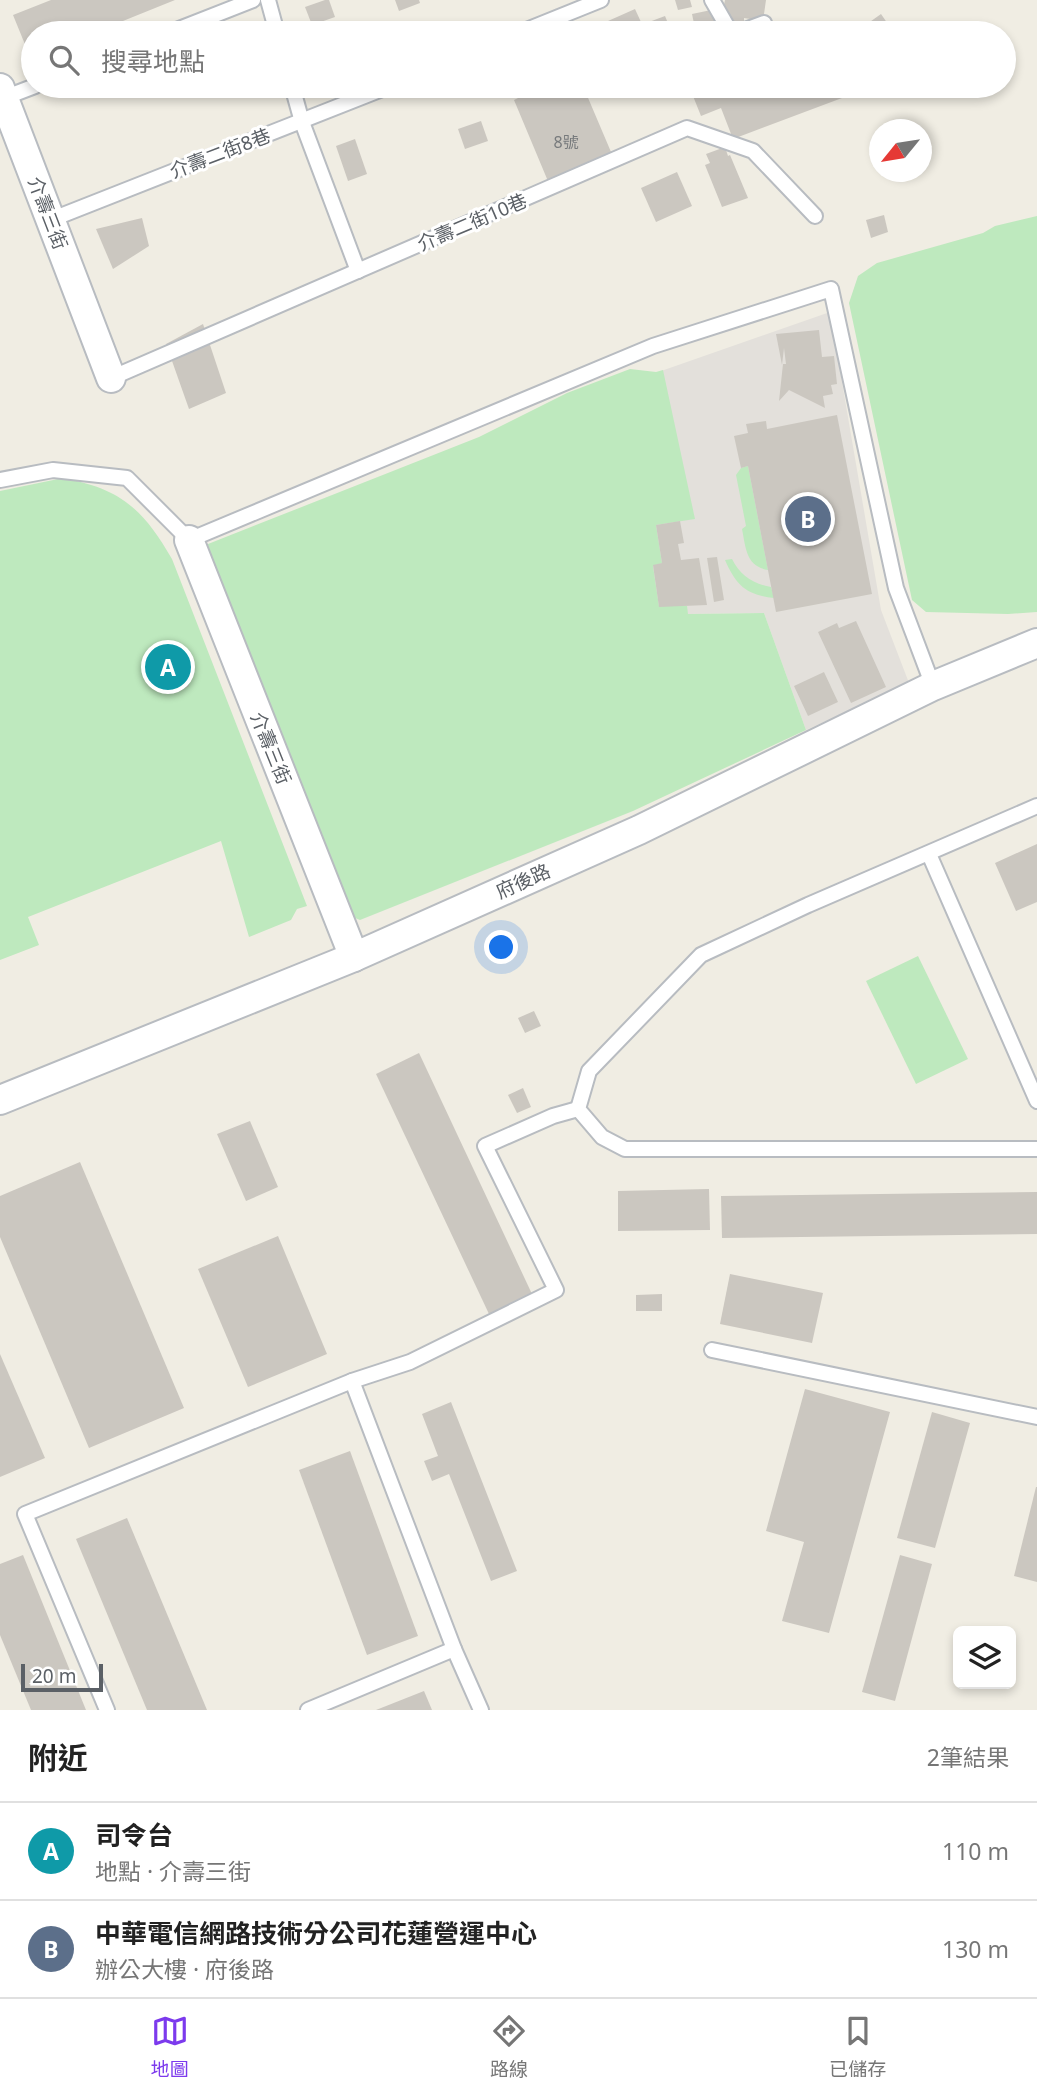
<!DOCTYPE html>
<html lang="zh-TW">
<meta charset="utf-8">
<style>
body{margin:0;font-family:"Noto Sans","Noto Sans TC",sans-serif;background:#f2f2f2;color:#222}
.controls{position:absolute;right:21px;bottom:21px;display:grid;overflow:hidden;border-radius:10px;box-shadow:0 4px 10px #0003}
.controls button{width:63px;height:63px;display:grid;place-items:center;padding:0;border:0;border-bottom:2px solid #e0e0e0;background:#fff;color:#222;font:35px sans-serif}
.compass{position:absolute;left:869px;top:119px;width:63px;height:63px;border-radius:50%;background:#fff;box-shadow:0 4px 10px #0003;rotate:240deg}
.scale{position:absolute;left:21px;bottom:18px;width:82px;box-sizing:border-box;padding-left:7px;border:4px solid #5b6066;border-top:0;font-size:19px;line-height:24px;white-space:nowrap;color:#5b6066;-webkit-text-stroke:5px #fff;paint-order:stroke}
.you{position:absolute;left:502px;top:948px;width:24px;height:24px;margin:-18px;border:5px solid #fff;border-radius:50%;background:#1a73e8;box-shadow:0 0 0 10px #1a73e833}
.badge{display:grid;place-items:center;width:46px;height:46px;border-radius:50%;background:#7c3aed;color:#fff;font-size:23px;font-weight:700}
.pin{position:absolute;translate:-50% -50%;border:4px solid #fff;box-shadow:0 2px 7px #0006}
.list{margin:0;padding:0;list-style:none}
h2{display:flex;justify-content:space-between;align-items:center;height:91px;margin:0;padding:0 28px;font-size:30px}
h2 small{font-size:23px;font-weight:400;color:#767676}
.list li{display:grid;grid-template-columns:46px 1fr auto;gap:21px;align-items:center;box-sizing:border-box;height:98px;padding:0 28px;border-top:2px solid #e0e0e0}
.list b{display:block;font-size:26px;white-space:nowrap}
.list p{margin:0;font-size:23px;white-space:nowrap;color:#767676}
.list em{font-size:23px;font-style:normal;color:#767676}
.icon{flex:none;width:38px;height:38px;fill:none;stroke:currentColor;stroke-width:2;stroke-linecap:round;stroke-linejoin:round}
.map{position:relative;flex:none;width:1037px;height:1710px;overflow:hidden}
.search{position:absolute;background:#fff;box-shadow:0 4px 10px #0003;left:21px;right:21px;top:21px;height:77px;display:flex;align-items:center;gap:18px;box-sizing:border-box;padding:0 24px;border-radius:38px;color:#767676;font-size:26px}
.sheet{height:287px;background:#fff}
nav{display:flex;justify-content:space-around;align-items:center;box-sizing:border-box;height:98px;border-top:2px solid #e0e0e0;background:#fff;font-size:19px;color:#767676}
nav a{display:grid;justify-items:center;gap:4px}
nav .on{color:#7c3aed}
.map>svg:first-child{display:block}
.industrial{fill:#e3e0db}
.green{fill:#bee9be}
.building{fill:#cbc7c0}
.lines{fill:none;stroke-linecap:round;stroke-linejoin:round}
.lane-casing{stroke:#b8bcc1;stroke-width:18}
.street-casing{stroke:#b8bcc1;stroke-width:32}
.lane{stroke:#fff;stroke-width:14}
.street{stroke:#fff;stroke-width:28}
.labels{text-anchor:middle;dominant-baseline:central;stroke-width:6;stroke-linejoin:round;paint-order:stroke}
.number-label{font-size:16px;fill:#777a7c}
.street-label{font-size:19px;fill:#5b6066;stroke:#fff}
</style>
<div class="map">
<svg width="1037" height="1710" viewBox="0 0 1037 1710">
<rect width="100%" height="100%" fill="#f0ede3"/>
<path class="industrial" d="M830,312L881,610L909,683L806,730L764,613L687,614L659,607L624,384Z"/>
<g class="green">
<path d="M1037,216V612L1008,614L926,612L912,600L849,303L858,276L877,263L983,233L995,226Z"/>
<path d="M630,369L656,372L663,370L695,519L656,525L662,563L653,566L659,606H687L688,614L764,613L806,730L633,811L360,920L348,915L199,557L208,544L479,437L567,393Z"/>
<path d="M748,466L768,570C746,566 746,549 742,529L746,526L736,475L741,468Z"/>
<path d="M63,478C121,489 143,509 172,559L307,906L297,909L291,920L249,937L221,841L28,917L39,945L0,960V491Z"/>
<path d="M732,559C740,575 753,584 771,587L774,598C746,595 736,585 725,560Z"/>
<path d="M918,956L968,1059L916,1084L866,981Z"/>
</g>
<g class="building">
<path d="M51,0H175L118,23L119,26L101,33H33V64L13,15Z"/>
<path d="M325,0H329L335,17L312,25L305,7Z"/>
<path d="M395,0H419L420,3L399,11Z"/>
<path d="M675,0H690L692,7L678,10Z"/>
<path d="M725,0H766L763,21L744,18V23L725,20L722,14Z"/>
<path d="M635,9L646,33H592L590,29Z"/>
<path d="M716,9L720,28L696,33L692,14Z"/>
<path d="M881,14L894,33H863L860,29Z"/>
<path d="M665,16L672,33H653L649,22Z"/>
<path d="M520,86H583L614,159L550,186L514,100L524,95Z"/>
<path d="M689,86H846L850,95L733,139L721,108L701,116Z"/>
<path d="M481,121L488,141L465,149L458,129Z"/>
<path d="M355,139L367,174L348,181L336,146Z"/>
<path d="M725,147L728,156L730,155L748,198L722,207L705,165L710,163L706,154Z"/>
<path d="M677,172L692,206L656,222L641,188Z"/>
<path d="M884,215L888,232L871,238L866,220Z"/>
<path d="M142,218L149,246L113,269L96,229Z"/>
<path d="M203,324L226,393L189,409L166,344Z"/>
<path d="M819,330L822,357L834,356L837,384L831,385L833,394L823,396L825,408L789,390L779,401L783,364H786L784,348L782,365L776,334Z"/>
<path d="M837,415L872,594L776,612L748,466L741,468L734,436L748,433L746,424L766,421L767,429Z"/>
<path d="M680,521L684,543L678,544L681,560L699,558L707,605L659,607L653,565L662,563L656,525Z"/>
<path d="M717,557L724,600L714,602L707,558Z"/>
<path d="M856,621L886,687L851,703L818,632L837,623L839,628Z"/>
<path d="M170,649L189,686L175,693L161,677L155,656Z"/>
<path d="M824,672L838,702L808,716L794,686Z"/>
<path d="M1037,844V902L1016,911L995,863Z"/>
<path d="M534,1011L541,1026L525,1033L518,1018Z"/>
<path d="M419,1053L532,1294L489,1314L376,1074Z"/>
<path d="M523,1088L531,1107L517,1113L508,1095Z"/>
<path d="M250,1121L278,1187L246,1201L217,1134Z"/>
<path d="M80,1162L184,1408L89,1448L0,1237V1196Z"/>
<path d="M709,1189L710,1230L618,1231V1191Z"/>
<path d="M1037,1192V1234L722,1238L721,1196Z"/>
<path d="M278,1236L327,1354L248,1387L198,1269Z"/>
<path d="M730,1274L823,1293L812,1343L720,1324Z"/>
<path d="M662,1294V1311H636V1295Z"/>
<path d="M0,1354L45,1458L0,1477Z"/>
<path d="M805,1389L890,1412L829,1633L782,1621L804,1542L766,1531Z"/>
<path d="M451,1402L517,1571L491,1581L449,1474L432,1481L424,1461L438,1456L422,1414Z"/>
<path d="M932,1412L970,1423L935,1548L897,1538Z"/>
<path d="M350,1451L418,1636L367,1655L299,1470Z"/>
<path d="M1036,1487H1037V1582L1014,1576Z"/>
<path d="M127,1518L207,1710H147L76,1539Z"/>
<path d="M23,1555L86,1710H31L0,1635V1564Z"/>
<path d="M900,1555L932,1564L895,1701L862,1692Z"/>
<path d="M424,1691L432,1710H376Z"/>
</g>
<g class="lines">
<g class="lane-casing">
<g id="lane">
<path d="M268,0L277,33"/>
<path d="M712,0L731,33"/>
<path d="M169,33L253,0"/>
<path d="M519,33L601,0"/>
<path d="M737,33L764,23"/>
<path d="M292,86L302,122L358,271"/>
<path d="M1,99L35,86"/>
<path d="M50,220L390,86"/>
<path d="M111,378L687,128L753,151L815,216"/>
<path d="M0,480L53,470L127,478L189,540L653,346L831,289L896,588L933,686"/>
<path d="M1037,806L808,905L701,955L589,1071L578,1109L602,1137L625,1149H1037"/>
<path d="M929,854L1037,1101"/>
<path d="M712,1350L1037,1417"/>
<path d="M352,1381L410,1362L556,1290L485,1146L553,1116L578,1109"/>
<path d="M107,1710L25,1514L352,1381L454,1649L481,1710"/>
<path d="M308,1710L454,1649"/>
</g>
</g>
<g class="street-casing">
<g id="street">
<path d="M0,88L111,378"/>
<path d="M189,540L354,957"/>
<path d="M0,1100L354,957L639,830L933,686L1037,643"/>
</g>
</g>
<use href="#lane" class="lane"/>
<use href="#street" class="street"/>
</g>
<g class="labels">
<g class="number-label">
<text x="566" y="142">8號</text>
</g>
<g class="street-label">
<text transform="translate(220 153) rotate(-21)">介壽二街8巷</text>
<text transform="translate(48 213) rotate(69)">介壽三街</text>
<text transform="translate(472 222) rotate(-23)">介壽二街10巷</text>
<text transform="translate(271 748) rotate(68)">介壽三街</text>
<text transform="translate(523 881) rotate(-24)">府後路</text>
</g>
</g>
</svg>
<div class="controls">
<button><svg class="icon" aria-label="layers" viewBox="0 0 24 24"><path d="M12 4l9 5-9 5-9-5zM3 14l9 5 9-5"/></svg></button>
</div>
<svg class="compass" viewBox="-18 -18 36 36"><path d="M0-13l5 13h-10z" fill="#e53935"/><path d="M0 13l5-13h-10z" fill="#767676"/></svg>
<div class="scale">20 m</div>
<div class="you"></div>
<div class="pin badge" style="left:168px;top:667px;background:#0f9aa8">A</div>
<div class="pin badge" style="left:808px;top:519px;background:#5c6f8a">B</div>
<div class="search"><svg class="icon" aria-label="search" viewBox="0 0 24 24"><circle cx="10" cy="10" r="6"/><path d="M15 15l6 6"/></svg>搜尋地點</div>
</div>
<section class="sheet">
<h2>附近<small>2筆結果</small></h2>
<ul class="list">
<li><span class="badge" style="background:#0f9aa8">A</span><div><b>司令台</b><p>地點 · 介壽三街</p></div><em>110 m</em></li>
<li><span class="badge" style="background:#5c6f8a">B</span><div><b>中華電信網路技術分公司花蓮營運中心</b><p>辦公大樓 · 府後路</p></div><em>130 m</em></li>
</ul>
</section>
<nav>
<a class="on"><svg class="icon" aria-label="map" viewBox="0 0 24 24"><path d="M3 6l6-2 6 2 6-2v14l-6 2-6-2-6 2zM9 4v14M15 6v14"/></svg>地圖</a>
<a><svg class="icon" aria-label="directions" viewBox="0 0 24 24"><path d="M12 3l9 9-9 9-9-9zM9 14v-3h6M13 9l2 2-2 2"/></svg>路線</a>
<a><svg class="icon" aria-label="saved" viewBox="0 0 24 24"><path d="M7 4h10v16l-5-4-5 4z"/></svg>已儲存</a>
</nav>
